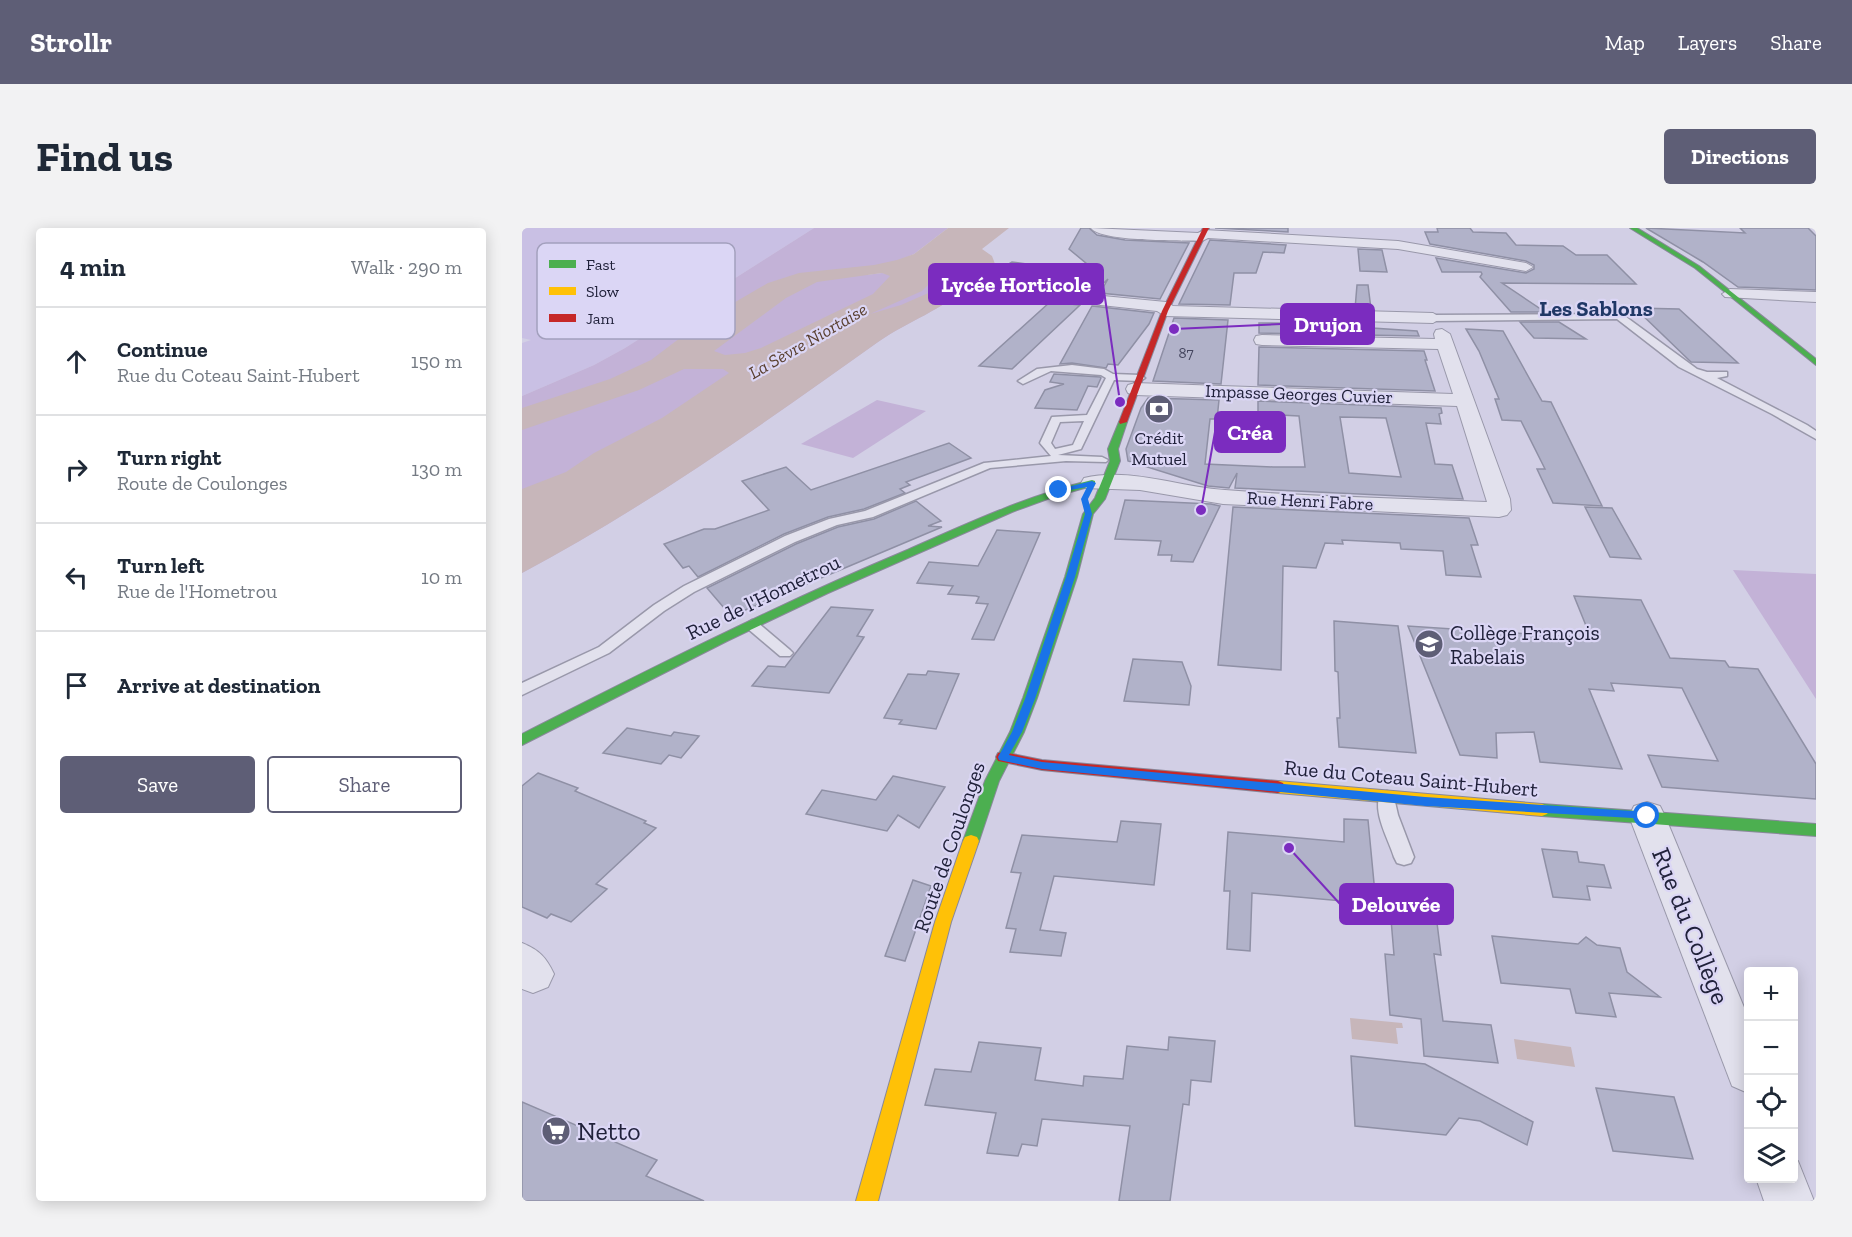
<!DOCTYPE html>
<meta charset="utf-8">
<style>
body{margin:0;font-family:"Zilla Slab",serif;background:#f2f2f3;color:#1f2937}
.controls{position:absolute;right:18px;bottom:18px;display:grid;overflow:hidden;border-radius:6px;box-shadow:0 3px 15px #0003}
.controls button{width:54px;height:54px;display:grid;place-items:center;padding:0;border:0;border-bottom:2px solid #e0e1e3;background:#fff;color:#1f2937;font:30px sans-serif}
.stop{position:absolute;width:18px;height:18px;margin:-14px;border:4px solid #1a73e8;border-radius:50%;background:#fff}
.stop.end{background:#1a73e8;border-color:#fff;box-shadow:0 2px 6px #0008}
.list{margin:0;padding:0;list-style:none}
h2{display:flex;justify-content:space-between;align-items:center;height:78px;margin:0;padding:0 24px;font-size:26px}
h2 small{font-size:20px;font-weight:400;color:#747a83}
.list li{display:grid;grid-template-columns:39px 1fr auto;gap:18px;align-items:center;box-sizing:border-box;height:108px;padding:0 24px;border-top:2px solid #e0e1e3}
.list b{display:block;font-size:22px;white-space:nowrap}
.list p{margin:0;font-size:20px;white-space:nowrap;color:#747a83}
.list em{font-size:20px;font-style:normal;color:#747a83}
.actions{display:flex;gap:12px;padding:18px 24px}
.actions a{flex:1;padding:14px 0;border:2px solid #5e5e76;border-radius:6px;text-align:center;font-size:21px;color:#5e5e76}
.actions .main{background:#5e5e76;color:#fff}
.icon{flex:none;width:33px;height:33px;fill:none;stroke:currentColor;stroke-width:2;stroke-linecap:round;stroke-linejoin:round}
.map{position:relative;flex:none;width:1294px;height:973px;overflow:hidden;border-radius:6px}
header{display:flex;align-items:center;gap:36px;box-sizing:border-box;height:84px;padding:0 30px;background:#5e5e76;color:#fff}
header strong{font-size:28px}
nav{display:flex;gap:33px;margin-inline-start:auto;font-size:21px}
.intro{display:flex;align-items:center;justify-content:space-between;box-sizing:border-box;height:144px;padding:0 36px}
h1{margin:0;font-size:42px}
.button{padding:15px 27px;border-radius:6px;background:#5e5e76;color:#fff;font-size:21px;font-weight:700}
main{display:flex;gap:36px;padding:0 36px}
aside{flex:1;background:#fff;border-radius:6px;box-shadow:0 3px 15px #0003}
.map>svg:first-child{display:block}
.farmland{fill:#c9c0e4}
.green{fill:#c3b2d7}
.water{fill:#c7b6ba;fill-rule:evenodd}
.building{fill:#b1b2c9;stroke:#8f90a5;stroke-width:1.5;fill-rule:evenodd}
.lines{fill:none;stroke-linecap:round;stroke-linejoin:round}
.lane-casing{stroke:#9998aa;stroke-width:3}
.street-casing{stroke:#9998aa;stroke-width:2}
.fast-casing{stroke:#89889a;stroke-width:2}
.slow-casing{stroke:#89889a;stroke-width:2}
.jam-casing{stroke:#89889a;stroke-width:2}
.lane{fill:#e2e1ed;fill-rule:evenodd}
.street{fill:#e2e1ed;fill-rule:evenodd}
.fast{fill:#4caf50;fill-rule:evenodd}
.slow{fill:#ffc107;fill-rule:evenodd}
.jam{fill:#c62828;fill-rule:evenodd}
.route{fill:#1a73e8}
.labels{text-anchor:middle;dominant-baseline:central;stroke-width:4.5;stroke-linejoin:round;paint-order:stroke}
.far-number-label{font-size:15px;fill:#44455e}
.far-water-label{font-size:18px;font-style:italic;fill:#593f2f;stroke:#dbd6f5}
.far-street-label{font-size:18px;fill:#20213a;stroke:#dbd6f5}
.far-poi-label{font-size:18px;fill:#20213a;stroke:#dbd6f5}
.street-label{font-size:21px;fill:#20213a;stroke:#dbd6f5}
.poi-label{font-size:21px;fill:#20213a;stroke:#dbd6f5;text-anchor:start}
.far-district-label{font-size:22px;font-weight:bold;fill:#203866;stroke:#dbd6f5}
.near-street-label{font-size:26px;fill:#20213a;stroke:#dbd6f5}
.near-poi-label{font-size:26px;fill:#20213a;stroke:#dbd6f5;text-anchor:start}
.key{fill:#dbd6f5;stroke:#a3a0bd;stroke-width:1.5}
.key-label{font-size:16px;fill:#20213a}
.leader{fill:none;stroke:#7b2cbf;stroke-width:2}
.callout-dot{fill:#7b2cbf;stroke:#dbd6f5;stroke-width:2}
.callout{fill:#7b2cbf;stroke:#7b2cbf;stroke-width:2}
.callout-label{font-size:22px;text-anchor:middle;font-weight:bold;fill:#fff}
</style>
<header>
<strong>Strollr</strong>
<nav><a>Map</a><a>Layers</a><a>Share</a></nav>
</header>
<div class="intro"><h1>Find us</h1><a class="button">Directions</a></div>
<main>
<aside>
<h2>4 min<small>Walk · 290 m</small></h2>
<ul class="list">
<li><svg class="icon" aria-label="ahead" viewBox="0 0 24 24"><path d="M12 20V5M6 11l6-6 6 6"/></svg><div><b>Continue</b><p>Rue du Coteau Saint-Hubert</p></div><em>150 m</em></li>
<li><svg class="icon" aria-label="right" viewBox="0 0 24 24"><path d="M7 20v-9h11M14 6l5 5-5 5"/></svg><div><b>Turn right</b><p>Route de Coulonges</p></div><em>130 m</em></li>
<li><svg class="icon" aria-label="left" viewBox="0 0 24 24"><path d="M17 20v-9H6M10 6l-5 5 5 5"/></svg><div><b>Turn left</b><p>Rue de l'Hometrou</p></div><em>10 m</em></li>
<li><svg class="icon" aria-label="arrive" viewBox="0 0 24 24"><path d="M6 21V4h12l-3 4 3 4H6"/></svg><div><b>Arrive at destination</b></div></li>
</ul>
<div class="actions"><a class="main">Save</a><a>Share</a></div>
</aside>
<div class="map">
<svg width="1294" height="973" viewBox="0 0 1294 973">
<rect width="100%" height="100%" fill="#d2cfe5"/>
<path class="farmland" d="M0,0H292L103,120L72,137L0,168V115L9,112L0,110Z"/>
<g class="green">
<path d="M292,0H426L392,26L344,47L360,45L448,56C421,82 386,93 356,114C241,196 124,279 0,345V168L72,137L103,120Z"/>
<path d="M355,172L404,183L331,230L279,216Z"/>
<path d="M1211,342L1294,346V471Z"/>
</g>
<g class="water">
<path d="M426,0H487L460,21L470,28L473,36L437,39L433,37L424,49L436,50L433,53L448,56C421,82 386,93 356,114C241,196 124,279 0,345V261L44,244L72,225L140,190L207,145L201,141H162L117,162L0,202V180L88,151L129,132L179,94L246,55L277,45L352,37L375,32L392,26ZM360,45L368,48L351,66L239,120L223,125L203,127L192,123L264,70L295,54ZM420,54L427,56L379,77L348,86L400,63L408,55Z"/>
<path d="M828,790L880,795L881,800H874L876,816L830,811Z"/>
<path d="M992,811L1049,819L1053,839L995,831Z"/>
</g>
<g class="building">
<path d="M559,0H567L575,7L603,12L667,15L638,71L578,65L586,51L571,65L518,60L511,63L453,55L490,34L577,46L547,21Z"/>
<path d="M693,0H766V4Z"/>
<path d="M915,0H948L951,4L984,5L994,17L1041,18L1054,27H1085L1114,56L980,55L1023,84H989L958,49L960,46L959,44H920L914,30L1004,45L1012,41V37L1004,33L908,16L903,4H916Z"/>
<path d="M1124,0L1223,5L1218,0H1286L1294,8V62L1216,59L1181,34Z"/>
<path d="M688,12L764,17L762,25L741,24L734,45H712L708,77L657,76Z"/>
<path d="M836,21L860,22L865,44L838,43Z"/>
<path d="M835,57H846L849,81H833Z"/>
<path d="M528,74L558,77L490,141L457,138Z"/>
<path d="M570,78L632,85L627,96L596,137L586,136L584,140L550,135L538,136Z"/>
<path d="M1113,80L1157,81L1216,135L1169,134Z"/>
<path d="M652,90L706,92L699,156L631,153Z"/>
<path d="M998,94H1037L1064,111L1012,110Z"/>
<path d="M737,95L850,96V100L895,103L897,108L737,105Z"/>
<path d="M944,101L981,103L1020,173L1029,174L1080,278L1031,275L1015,241H1023L999,193L980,192L973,171H977L957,123Z"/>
<path d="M737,119L902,123L905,132H903L913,163L736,157Z"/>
<path d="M532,146L578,149L579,150L575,159L566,158L555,182L513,180L523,162L542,156L528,154Z"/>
<path d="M626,170L697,172L695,191H688L683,236L751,239H783L777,188L736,186V173L919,180L920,185L917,186L919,196L904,195L913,236L930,237L941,271L713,260L715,245L707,260L686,258L606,233L604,221L619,180ZM818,189L864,190L879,249L827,245Z"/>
<path d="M427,215L449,230L384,254L388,257L378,261L383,265L342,281L306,289L262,306L176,349L167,338L161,340L142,316L182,301H193L247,282L220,253L264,239L289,262Z"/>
<path d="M603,272L689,276L698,278L671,334L649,333L650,327H636L639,313L593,311Z"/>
<path d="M394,273L419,293L406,298L420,299L209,388L185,360L274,316L316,299L352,291Z"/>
<path d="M711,279L947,290L956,317H949L959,349L924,347L921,323L879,321L878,315L820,312L821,316L803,315L794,340L761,338L759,442L696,437Z"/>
<path d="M1063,279L1090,280L1119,331L1088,329Z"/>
<path d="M475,302L518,305L472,412L450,411L466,376L454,375L457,369L454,368L426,366L431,358L395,355L407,334L456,338Z"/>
<path d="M1052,368L1119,372L1148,430L1203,433L1207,439L1236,441L1294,536V571L1140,559L1126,527L1196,533L1160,460L1089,455L1092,463L1067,461L1100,541L1018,534L1012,504L974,505L975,530L938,527L886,398L1069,410Z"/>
<path d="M309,379L351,382L335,408L342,409L307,465L230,458L246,438L263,439Z"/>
<path d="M812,393L876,398L894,525L817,519L815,490H818L816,444L813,443Z"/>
<path d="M611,431L660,434L669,458L667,477L602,473Z"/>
<path d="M406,443L437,446L414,501L377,496L380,492L362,490L386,446L404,447Z"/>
<path d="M105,500L149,508L152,504L177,508L159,530L147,527L139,536L81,525Z"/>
<path d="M16,545L56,560L53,563L124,593L122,595L134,600L74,656L85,661L49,694L29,686L25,690L0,679V558Z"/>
<path d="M371,548L423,559L397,600L376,587L365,603L284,586L300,562L354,572Z"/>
<path d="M822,591L846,592L854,676L730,665L728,723L705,721L708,663H702L706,604L822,614Z"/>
<path d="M599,593L639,596L632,657L532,648L518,702L544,705L539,728L488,724L494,701L484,700L499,645L489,644L500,607L595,614Z"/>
<path d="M1020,621L1055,624L1057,634L1082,637L1089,660L1065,658L1068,672L1031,669Z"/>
<path d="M391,652L409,658L383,733L363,728Z"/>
<path d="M869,691L915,695L919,727L912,726L921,793L969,797L976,835L902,828L899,791L868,787L863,726L872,727Z"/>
<path d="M970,708L1056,716L1064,709L1075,717L1098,720L1105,744L1138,769L1087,765L1094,789L1054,785L1048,761L979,755Z"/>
<path d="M647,809L693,813L689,854L669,852L667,877L661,876L648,973H597L608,898L520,891L515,918L500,916L496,928L465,925L474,885L403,877L413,841L449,844L457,814L519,820L513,852L561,858L562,848L601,851L605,818L646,822Z"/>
<path d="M829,828L903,836L1011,894L1005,917L958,893L937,890L924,907L833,898Z"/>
<path d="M1074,860L1152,869L1171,931L1091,923Z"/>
<path d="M0,874L135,932L124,948L182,973H0Z"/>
</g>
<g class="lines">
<g class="lane-casing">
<g id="lane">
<path d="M1100,86L1175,141L1185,144H1205V148L1195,150L1285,197L1294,203V211L1250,186L1157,139L1095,91L911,93L907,90L911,87Z"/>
<path d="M550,137L582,141L591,146L618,147L623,150L618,153L592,152L559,221L536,227L580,229L586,232L584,234L544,233L468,240L351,289L315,297L273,314L172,364L142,383L87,425L0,467V455L77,419L132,377L162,358L263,308L307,291L343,283L462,235L529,228L518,215L530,189L565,187L584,150L579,147L529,143L501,156L496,153L515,141ZM562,193L551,217L533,221L529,215L538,194Z"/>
<path d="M230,392L235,394L268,422L271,425L268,428H258L225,400L223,397Z"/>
<path d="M865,563L871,565L876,587L892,629L889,635L882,637L875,635L872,629C867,612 849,582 859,565Z"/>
</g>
</g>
<g class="street-casing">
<g id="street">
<path d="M569,0L676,5L682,2L876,13L1004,35L1011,39L1004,43L876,21L686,10L680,13C659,12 579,14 569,0Z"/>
<path d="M1208,61L1294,64V74L1203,69L1200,66Z"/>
<path d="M518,62L644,74L651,78L911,85L919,90L911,95L643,88L635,83L513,70L510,67Z"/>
<path d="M920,101L928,106L988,271L989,282L985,287L977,289L701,276L618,262L562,260L559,255L562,250C608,239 657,259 703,262C790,269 878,270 965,274L935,178L613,167L606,165L604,161L606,157L613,155L931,166L916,121L740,117L734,116L732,112L734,108L740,107L913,111L912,106L914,102Z"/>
<path d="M1125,574L1138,578L1143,588L1226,789V865L1210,858L1107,588L1112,578Z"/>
<path d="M0,715C17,722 24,729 32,746L26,759L11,765L0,761Z"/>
<path d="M1272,930L1276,933L1292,973H1242L1234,950H1272Z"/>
</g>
</g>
<g class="fast-casing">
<g id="fast">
<path d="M1108,0H1115L1177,38L1294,131V137L1173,40Z"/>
<path d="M601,191L605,194L596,221L598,233L583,271L571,286L555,349L515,470L502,504L477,553L457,613L455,617L449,619L443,617L441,613L463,553L488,504L501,470L543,349L561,286L573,270L588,233L586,221L597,194Z"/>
<path d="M570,252L573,253V257L531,269L490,284L306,365L205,413L0,517V506C126,442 252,378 383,323C444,296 504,268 570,252Z"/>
<path d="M1020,576L1294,596V608L1020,588L1015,586L1012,582L1015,578Z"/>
</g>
</g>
<g class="slow-casing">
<g id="slow">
<path d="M756,553L1020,576L1025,578L1028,582L1025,586L1020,588L756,565L751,563L749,559L751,555Z"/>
<path d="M449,607L455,609L457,613L429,694L356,973H334L413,694L441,613L443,609Z"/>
</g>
</g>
<g class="jam-casing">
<g id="jam">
<path d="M681,0H687L646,83L605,194L598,196L597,194L640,83Z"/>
<path d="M481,524L520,532L756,553L761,555L763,559L761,563L756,565L520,542L476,533L474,529L476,525Z"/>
</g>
</g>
<use href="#lane" class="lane"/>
<use href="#street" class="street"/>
<use href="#fast" class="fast"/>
<use href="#slow" class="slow"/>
<use href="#jam" class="jam"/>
</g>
<path class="route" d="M570,253L574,255L566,271L570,286L553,349L513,471L500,504L487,527L520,534L903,569L1125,584L1128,585V591L903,578L520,541L477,532L476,529L490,504L503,471L544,349L563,286L559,271L565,259L537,264L533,262Z"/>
<defs>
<g id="bank-disc" transform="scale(1.5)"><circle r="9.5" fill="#5e5e76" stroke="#dbd6f5"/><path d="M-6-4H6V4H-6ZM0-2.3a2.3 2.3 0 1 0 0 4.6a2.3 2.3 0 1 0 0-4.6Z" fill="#fff"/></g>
<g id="school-disc" transform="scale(1.5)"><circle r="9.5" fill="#5e5e76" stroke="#dbd6f5"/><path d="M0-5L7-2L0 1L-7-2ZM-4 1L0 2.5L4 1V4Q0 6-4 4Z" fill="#fff"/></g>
<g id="supermarket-disc" transform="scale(1.5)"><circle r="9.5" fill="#5e5e76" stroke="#dbd6f5"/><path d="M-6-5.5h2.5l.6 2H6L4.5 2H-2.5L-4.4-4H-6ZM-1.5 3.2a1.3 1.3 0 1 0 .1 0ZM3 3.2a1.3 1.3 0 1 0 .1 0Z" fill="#fff"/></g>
</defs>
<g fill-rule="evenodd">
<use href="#bank-disc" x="637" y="181"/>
<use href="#school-disc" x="907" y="416"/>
<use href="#supermarket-disc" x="34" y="903"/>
</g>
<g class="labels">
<g class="far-number-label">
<text x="664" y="125">87</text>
</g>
<g class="far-water-label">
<text transform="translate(286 113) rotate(-30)">La Sèvre Niortaise</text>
</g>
<g class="far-street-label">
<text transform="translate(777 166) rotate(2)">Impasse Georges Cuvier</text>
<text transform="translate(788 273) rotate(3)">Rue Henri Fabre</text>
</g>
<g class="far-poi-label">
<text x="637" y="210">Crédit<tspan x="637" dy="21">Mutuel</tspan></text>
</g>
<g class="street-label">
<text transform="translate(241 369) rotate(-26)">Rue de l'Hometrou</text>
<text transform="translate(889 550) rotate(5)">Rue du Coteau Saint-Hubert</text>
<text transform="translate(427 619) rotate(-71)">Route de Coulonges</text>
</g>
<g class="poi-label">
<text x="928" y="404">Collège François<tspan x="928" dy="24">Rabelais</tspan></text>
</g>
<g class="far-district-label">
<text x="1074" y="80">Les Sablons</text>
</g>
<g class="near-street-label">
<text transform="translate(1169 698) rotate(68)">Rue du Collège</text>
</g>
<g class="near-poi-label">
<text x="55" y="903">Netto</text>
</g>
</g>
<rect x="15" y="15" width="198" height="96" rx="9" class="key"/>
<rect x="27" y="32" width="27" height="8" fill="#4caf50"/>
<rect x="27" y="59" width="27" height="8" fill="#ffc107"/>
<rect x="27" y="86" width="27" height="8" fill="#c62828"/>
<g class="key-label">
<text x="64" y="42">Fast</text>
<text x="64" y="69">Slow</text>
<text x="64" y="96">Jam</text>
</g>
<path class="leader" d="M598 174L581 56M652 101L759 96M679 282L693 204M767 620L818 676"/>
<g class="callout-dot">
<circle cx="598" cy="174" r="6"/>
<circle cx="652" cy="101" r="6"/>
<circle cx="679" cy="282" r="6"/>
<circle cx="767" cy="620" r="6"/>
</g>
<g class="callout">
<rect x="407" y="36" width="174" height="40" rx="6"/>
<rect x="759" y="76" width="93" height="40" rx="6"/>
<rect x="693" y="184" width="70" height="40" rx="6"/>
<rect x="818" y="656" width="113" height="40" rx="6"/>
</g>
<g class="callout-label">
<text x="494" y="64">Lycée Horticole</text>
<text x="806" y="104">Drujon</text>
<text x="728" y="212">Créa</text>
<text x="874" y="684">Delouvée</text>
</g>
</svg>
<div class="controls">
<button>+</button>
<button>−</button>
<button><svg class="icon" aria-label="locate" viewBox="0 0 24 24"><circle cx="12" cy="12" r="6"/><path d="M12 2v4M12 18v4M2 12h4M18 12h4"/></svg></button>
<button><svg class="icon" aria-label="layers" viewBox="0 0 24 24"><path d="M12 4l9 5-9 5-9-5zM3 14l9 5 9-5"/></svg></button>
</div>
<div class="stop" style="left:1125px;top:588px"></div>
<div class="stop end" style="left:537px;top:262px"></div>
</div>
</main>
